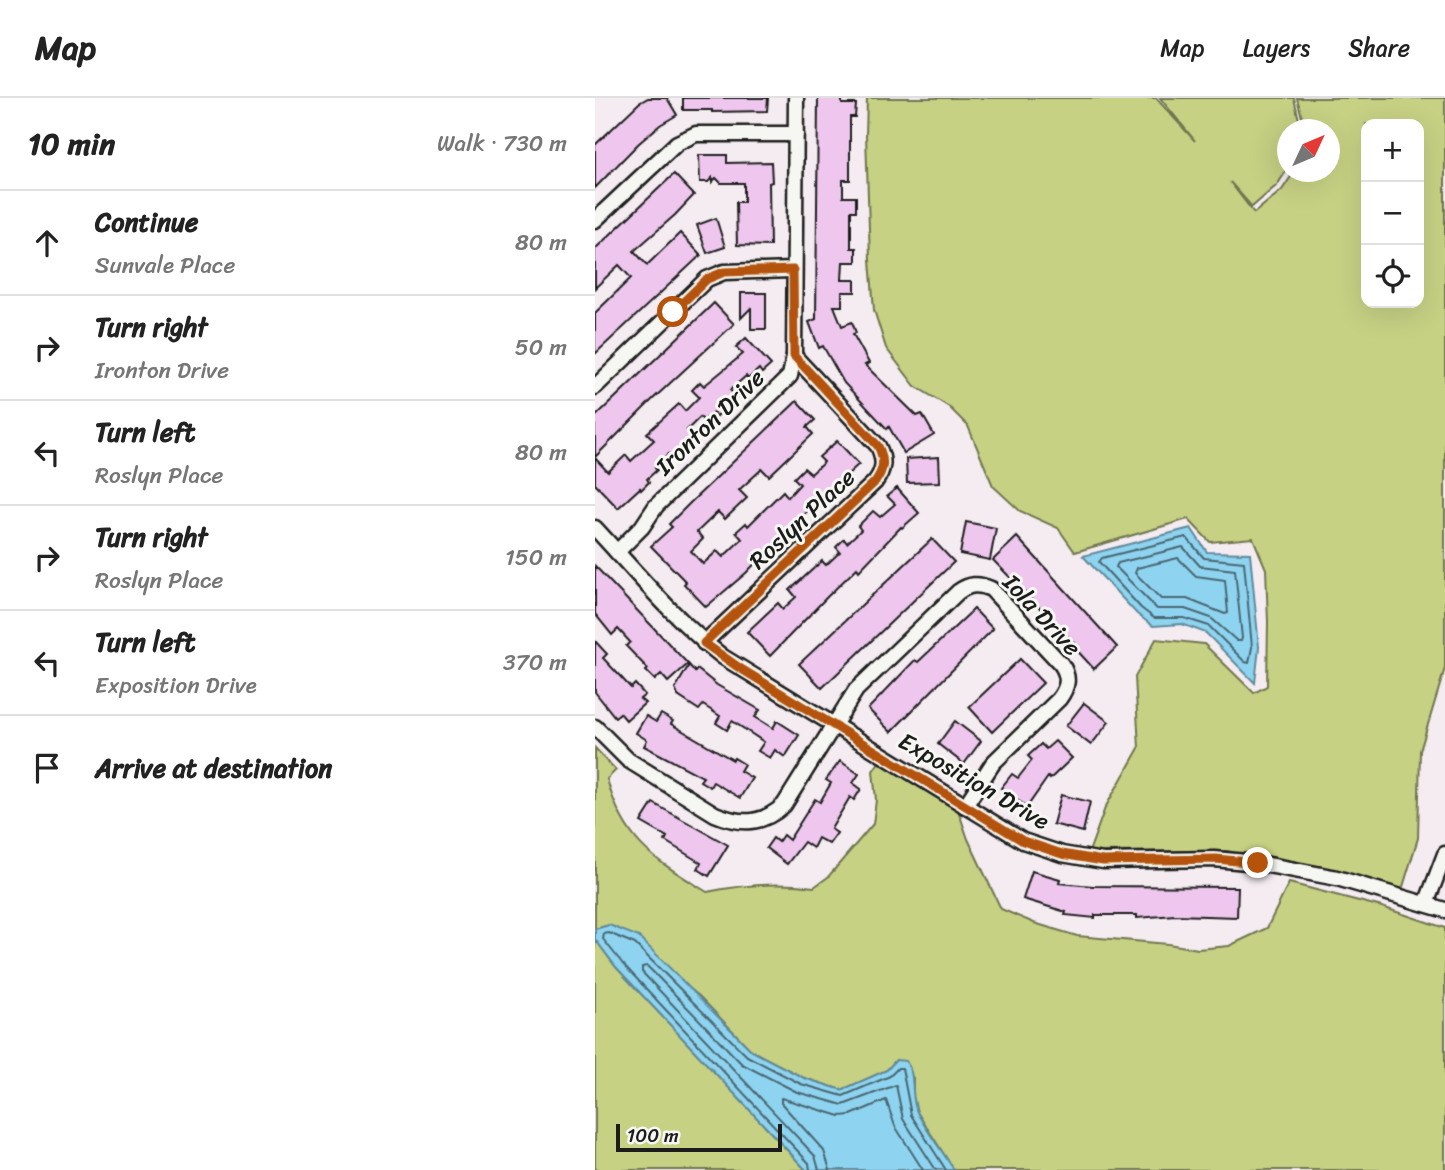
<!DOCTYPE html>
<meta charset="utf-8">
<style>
body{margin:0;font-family:Sriracha,sans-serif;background:#f6f6f6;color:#222}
.controls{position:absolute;right:21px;top:21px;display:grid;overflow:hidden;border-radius:14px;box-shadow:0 7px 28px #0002}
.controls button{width:63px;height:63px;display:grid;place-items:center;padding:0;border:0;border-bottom:2px solid #e0e0e0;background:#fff;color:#222;font:35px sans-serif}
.compass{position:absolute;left:682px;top:21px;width:63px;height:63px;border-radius:50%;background:#fff;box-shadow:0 7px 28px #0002;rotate:46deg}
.scale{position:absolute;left:21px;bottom:18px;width:166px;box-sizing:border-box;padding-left:7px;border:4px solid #1c1c1c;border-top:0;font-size:19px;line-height:24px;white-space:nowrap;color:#1c1c1c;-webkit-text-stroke:5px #f6f6f2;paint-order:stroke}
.stop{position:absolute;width:21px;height:21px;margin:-16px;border:5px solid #b45309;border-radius:50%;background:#fff}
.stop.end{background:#b45309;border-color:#fff;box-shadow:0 2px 7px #0008}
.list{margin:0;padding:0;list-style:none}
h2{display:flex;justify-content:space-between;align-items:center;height:91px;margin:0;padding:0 28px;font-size:30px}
h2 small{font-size:23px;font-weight:400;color:#767676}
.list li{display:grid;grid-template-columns:46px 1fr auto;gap:21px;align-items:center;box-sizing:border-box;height:105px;padding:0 28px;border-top:2px solid #e0e0e0}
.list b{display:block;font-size:26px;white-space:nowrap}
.list p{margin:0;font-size:23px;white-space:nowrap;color:#767676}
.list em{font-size:23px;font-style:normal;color:#767676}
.icon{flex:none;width:38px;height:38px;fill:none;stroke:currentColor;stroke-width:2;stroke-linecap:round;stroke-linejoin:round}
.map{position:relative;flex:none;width:850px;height:1072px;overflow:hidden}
header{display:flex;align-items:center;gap:42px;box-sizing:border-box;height:98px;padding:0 35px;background:#fff;border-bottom:2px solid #e0e0e0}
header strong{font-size:33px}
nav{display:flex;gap:38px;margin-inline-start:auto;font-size:24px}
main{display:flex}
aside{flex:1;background:#fff}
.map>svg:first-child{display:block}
.green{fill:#c6d184;stroke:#717650;stroke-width:2;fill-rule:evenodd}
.water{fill:#8ed4f0;stroke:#608a9b;stroke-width:2}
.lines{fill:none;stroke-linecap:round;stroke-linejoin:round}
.shore{stroke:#4a6671;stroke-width:2}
.building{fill:#eec6ee;stroke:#1c1c1c;stroke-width:2}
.minor-casing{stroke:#1c1c1c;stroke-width:19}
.minor{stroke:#f6f6f2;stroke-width:14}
.route{stroke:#b45309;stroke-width:9}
.labels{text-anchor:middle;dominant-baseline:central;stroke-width:6;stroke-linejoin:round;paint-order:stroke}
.street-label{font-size:24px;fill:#1c1c1c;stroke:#f6f6f2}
</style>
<header>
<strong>Map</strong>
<nav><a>Map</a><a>Layers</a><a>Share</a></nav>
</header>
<main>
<aside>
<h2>10 min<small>Walk · 730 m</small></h2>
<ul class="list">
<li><svg class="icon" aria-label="ahead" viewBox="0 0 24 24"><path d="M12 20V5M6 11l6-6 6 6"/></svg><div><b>Continue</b><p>Sunvale Place</p></div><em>80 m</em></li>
<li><svg class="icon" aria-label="right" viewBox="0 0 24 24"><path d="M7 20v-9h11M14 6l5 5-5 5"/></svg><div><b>Turn right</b><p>Ironton Drive</p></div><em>50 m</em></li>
<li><svg class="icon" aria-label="left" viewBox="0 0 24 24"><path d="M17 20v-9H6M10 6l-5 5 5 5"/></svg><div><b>Turn left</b><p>Roslyn Place</p></div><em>80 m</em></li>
<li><svg class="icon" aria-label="right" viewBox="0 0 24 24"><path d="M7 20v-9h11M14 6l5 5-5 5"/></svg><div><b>Turn right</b><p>Roslyn Place</p></div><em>150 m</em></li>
<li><svg class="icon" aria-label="left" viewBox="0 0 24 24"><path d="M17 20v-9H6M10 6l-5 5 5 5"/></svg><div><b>Turn left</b><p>Exposition Drive</p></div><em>370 m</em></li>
<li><svg class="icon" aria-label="arrive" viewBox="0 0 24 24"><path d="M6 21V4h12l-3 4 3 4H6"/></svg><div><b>Arrive at destination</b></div></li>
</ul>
</aside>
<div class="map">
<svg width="850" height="1072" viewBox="0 0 850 1072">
<rect width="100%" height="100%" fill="#f4ecf1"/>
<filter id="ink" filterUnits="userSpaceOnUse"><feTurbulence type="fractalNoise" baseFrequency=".0143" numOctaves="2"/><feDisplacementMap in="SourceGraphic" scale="14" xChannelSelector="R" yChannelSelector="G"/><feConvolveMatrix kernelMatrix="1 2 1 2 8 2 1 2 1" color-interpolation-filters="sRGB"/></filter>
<g filter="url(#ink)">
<g class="green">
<path d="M272,0H561L600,43L565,0H699L706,31L692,32V72L682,87L657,109L635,84L659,115L687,92L699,74H734V32L710,31L702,0H850V570L825,653L823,740L807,792L632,753L494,754L510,710L544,650L540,579L561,541L609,546L659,595L672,588L673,524L671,471L658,440L615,444L593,421L480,454L463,430L425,413L398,388L373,328L354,309L320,288L291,250L279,212L275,162L271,37ZM771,26H824V205H771Z"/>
<path d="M0,650L21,672L12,681C29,745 59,761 112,794C147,787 183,784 219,789L233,779L278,726L281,702L278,673L284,664L363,712L373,741L406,811L439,825L482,838L573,846L603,851L634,848L672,830L694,785L787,809L850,830V1072H359L322,1014L318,999V980L301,962L292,972L247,992L209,980L157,953L104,898L14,827L0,831Z"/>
<path d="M0,841L21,869L211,1072H0Z"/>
</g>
<g class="water">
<path d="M596,430L612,454L655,455L664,549L660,585L611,535L587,526L558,528L542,516L488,458Z"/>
<path d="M14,827L44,839L157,953L209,980L247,992L292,972L301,962L311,963C322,978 314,999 323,1016C333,1035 348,1054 359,1072H211L21,869L0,841V831Z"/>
</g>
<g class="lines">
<g class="shore">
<path d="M591,439L609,460L649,464L657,549L654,565L650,564L614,528L589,520H559L546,510L504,464L507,460Z"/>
<path d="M588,449L605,468L640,472L647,540L646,543H642L616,520L590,511H562L521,469L523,465Z"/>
<path d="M583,460L601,478L630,482L633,515L630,516L592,501H566L540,475L542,470Z"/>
<path d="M215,1072L214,1065L27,865L8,841L9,836L14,835L40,846L152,958L206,986L248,998L295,978L303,970H307L316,1017L351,1072"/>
<path d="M224,1072L220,1058L47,874V869L52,868L60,876L147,966L202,994L248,1007L301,987L308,1021L341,1072"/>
<path d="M235,1072L229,1053L186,1005V1000L245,1018L256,1017L291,1002L300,1028L328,1072"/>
</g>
</g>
<g class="building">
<path d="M53,0H72L82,17L65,27L43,46L0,90V47L44,5Z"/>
<path d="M88,0H173L172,13L117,14V12H88Z"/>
<path d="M223,0H247V6H261L260,19H255V82H248V99H261V113H256V150H261V164H248L247,182H260V194H247V208H239L247,228L257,224L261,235L258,236L274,265L270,267L322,318L327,316L339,337L309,355L294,329L292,331L249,285L228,248L224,250L214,224L221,221Z"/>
<path d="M104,57H132V65L176,64L177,84L174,85L175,148L142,147L141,104H149V85H126L121,80L117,84V80L113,84H105Z"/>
<path d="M79,76L99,97L80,117L39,153L52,167L85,135L106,157L0,256V215L36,180L24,167L0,190V151Z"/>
<path d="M121,120L130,149L112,155L102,127Z"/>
<path d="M146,195H171V231H156V210L146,220Z"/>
<path d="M119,205L139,226L58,301L0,359V319Z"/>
<path d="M151,240L176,267L167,275L164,271L153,281L151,278L135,292L142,299L122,318L118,314L109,323L105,319L92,332L99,340L78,360L74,356L60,370L62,372L52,381L54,384L46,392L45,390L23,410L0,386V360L13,374L31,357L36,363L59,342L52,335L84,306L90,313L104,299L97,292L105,284L109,288L148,256L141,249Z"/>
<path d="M202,303L220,322L212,329L218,336L174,378L167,371L144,392L152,400L130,421L123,414L102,434L108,441L96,453L108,466L122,453L128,459L147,441L141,434L151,425L153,428L188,393L193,399L205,386L199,380L209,370L216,376L229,364L224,359L242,343L264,366L196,428L151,475L111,509L89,486L91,484L56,448L77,429L74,426L96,404Z"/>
<path d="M344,359L345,384L312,385L311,361Z"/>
<path d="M302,390L324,415L307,430L306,429L264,473L262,470L232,499L175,558L152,534L183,505L188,511L201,499L195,492L227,463L231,467L245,454L241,449L249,441L252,445L266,432L263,428L278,413L285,419L300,406L292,398Z"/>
<path d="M371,424L401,430L395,462L365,456Z"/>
<path d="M422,439L522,549L499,571L478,548L480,546L398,462Z"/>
<path d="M337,441L359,464L227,590L204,566Z"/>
<path d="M0,468L93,566L73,584L66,576L60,582L51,573L53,571L31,548L35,544L23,531L17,537L0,516Z"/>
<path d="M379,511L398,531L296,634L273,611L320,562L323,564Z"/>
<path d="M0,543L12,556L8,560L36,590L40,586L50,597L45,601L50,605L31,622L25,615L20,619L0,594Z"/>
<path d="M425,561L448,585L397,634L374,609Z"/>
<path d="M94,567L100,574L102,571L122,587L165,612L160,619L178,630L182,623L204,637L190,659L180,652L175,660L163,653L169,644L137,623L132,632L121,625L125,618L108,607L104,612L83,598L80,591Z"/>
<path d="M489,605L514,624L496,647L471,628Z"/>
<path d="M66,616L78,623L76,626L138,662L139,660L149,666L145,673L157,680L145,700L118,684L115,689L105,683L108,679L49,648L52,642L41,635L51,618L61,624Z"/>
<path d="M360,623L386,643L369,666L343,646Z"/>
<path d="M460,643L477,660L455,681L453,679L432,709L406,690L417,676L423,680L437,662L433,658L446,646L451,651Z"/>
<path d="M245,663L264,676L258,685L266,691L259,702L255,699L236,731L242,735L234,746L223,740L218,750L209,744L192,766L171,750L178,740L183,744L188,737L194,742L220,701L225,704L236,685L231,682Z"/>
<path d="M466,697L495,704L488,734L458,726Z"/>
<path d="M58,705L133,747L114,778L103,771L106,765L70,743L72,739L46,724Z"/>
<path d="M437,773L465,781L464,785L498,788L643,789L642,819L580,817L542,820V817H500V820L470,817L471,814L428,801Z"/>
</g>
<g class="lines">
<g class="minor-casing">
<g id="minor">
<path d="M0,122L82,45L101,36H201"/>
<path d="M0,289L112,181L129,174L198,172"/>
<path d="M0,430C41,474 80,522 128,559L428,743L467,756L508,763L619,761L663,765L742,780L850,812"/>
<path d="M22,454L47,429L61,408L195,278L199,258L201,0"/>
<path d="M109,545L280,384C289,372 290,362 283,348L199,258"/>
<path d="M0,629L33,662L120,716C146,727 167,727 189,707L261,592L363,494C374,486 383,485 396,491L466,566C475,579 473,589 464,601L398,665L370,708"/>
<path d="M831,806L850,756"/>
</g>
</g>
<use href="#minor" class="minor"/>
</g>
</g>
<g class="lines" filter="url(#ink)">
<path class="route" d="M78,214L112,181L129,174L198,172L199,258L283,348C290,362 289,372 280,384L109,545L143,569L428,743L467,756L508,763L621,761L663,765"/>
</g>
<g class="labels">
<g class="street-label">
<text transform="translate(115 324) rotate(-44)">Ironton Drive</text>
<text transform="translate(207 421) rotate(-43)">Roslyn Place</text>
<text transform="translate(447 517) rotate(47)">Iola Drive</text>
<text transform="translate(379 683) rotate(30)">Exposition Drive</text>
</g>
</g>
</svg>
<div class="controls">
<button>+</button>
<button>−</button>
<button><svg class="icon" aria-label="locate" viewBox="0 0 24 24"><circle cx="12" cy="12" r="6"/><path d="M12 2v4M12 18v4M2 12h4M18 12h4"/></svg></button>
</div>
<svg class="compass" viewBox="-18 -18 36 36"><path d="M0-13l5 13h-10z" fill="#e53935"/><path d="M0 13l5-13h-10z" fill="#767676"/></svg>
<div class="scale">100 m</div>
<div class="stop" style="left:78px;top:214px"></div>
<div class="stop end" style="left:663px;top:765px"></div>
</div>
</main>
